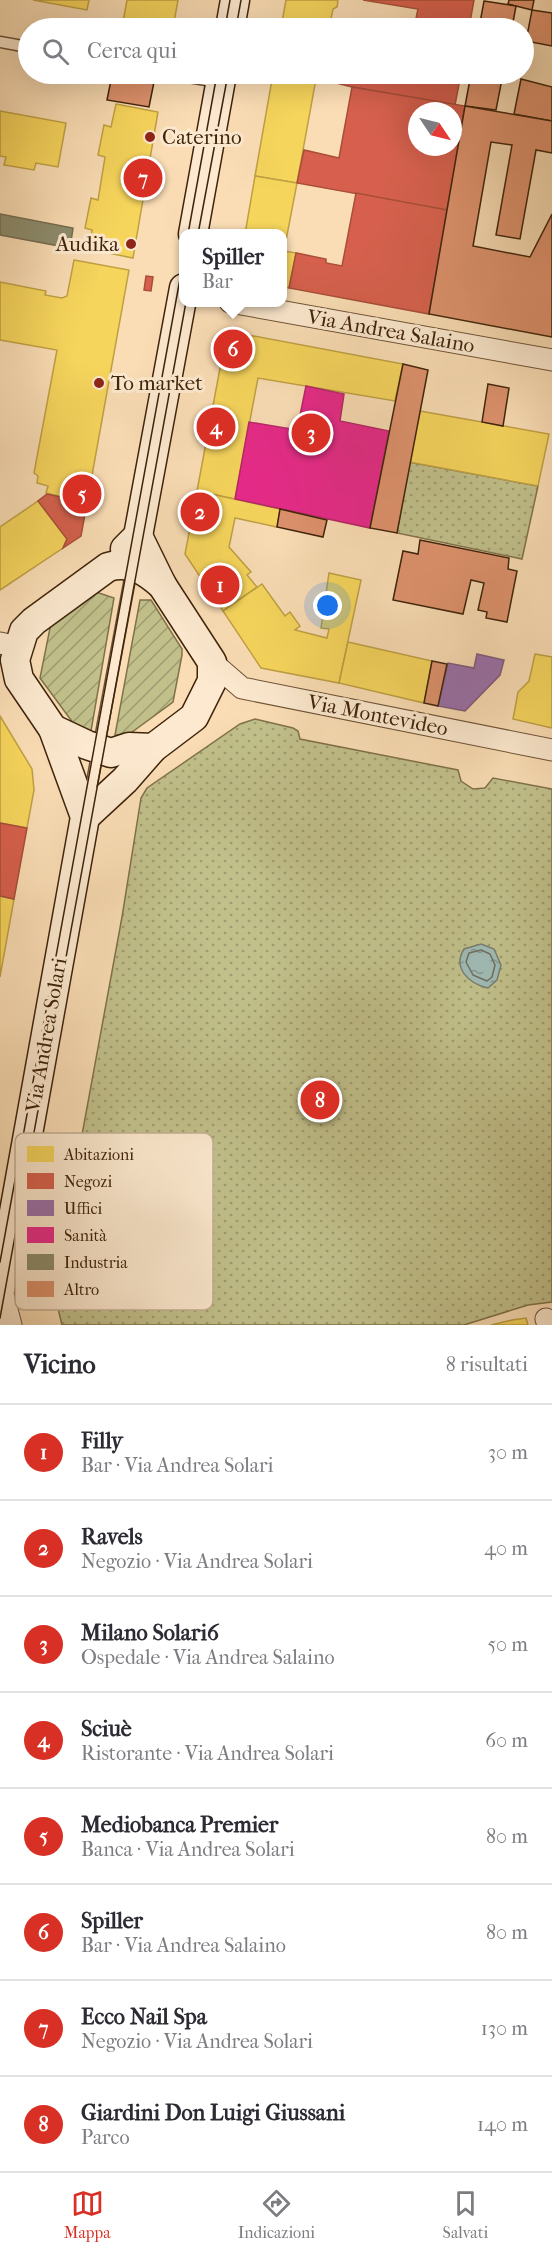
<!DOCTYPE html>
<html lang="it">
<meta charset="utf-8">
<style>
body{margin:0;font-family:"IM FELL French Canon",serif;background:#f2f2f3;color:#2b2b33}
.compass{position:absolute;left:408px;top:102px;width:54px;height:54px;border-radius:50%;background:#fff;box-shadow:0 6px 24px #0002;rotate:125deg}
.you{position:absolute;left:328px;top:606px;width:21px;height:21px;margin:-15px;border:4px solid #fff;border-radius:50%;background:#1a73e8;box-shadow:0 0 0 9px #1a73e833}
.badge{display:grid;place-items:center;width:39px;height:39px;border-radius:50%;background:#d93025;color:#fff;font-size:20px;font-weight:700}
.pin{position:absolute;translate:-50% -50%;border:3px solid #fff;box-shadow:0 2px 6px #0006}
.popup{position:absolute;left:179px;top:229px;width:108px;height:78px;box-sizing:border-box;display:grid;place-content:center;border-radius:12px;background:#fff;filter:drop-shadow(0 2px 4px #0005);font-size:20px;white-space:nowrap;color:#7c7c81}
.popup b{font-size:22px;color:#2b2b33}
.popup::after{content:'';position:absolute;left:50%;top:100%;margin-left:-12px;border:12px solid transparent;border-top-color:#fff}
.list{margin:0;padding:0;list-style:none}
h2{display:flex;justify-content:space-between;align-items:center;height:78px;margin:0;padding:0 24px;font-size:26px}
h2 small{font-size:20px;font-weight:400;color:#7c7c81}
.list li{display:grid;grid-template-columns:39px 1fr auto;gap:18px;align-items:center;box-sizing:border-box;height:96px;padding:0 24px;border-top:2px solid #e1e1e2}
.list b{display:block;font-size:22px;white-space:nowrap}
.list p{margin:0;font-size:20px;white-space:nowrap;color:#7c7c81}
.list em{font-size:20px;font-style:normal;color:#7c7c81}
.icon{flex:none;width:33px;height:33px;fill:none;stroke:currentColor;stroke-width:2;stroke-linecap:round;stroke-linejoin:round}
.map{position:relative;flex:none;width:552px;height:1325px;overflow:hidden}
.search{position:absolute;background:#fff;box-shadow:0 6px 24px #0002;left:18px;right:18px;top:18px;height:66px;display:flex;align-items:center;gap:15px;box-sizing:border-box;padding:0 21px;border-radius:33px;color:#7c7c81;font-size:22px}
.sheet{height:846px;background:#fff}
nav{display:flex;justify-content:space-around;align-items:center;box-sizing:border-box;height:84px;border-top:2px solid #e1e1e2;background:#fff;font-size:16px;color:#7c7c81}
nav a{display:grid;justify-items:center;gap:3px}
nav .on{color:#d93025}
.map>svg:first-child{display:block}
.park{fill:url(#park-dots);stroke:#80724a;stroke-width:1.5}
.garden{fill:url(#garden-furrows);stroke:#80724a;stroke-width:1.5}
.water{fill:url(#water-ripples);stroke:#797e70;stroke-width:1.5}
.homes{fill:#f6d55c;stroke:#bfa043;stroke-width:1.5}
.shops{fill:#d6604d;stroke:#a94e39;stroke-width:1.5;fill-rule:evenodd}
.offices{fill:#9970ab;stroke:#7e597b;stroke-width:1.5}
.health{fill:#e7298a;stroke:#b52764;stroke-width:1.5}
.industry{fill:#8c8c6e;stroke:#756c50;stroke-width:1.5}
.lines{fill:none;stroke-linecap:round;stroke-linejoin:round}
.shore{stroke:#6f6e5f;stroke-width:1.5}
.building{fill:#de926d;stroke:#3f230a;stroke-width:1.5}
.lane-casing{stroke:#6e5235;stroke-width:13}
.street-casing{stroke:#6e5235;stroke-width:23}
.secondary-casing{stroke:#3f230a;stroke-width:31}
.lane{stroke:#fce9cf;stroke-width:10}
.street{stroke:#fce9cf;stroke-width:21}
.secondary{stroke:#fce9cf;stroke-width:28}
.tram{stroke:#3f230a;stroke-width:1.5}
.poi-dot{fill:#8f2418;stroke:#fce9cf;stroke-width:2}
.labels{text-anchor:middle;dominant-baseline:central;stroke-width:6;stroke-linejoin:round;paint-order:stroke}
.poi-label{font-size:21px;fill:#3f230a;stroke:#fce9cf;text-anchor:start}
.street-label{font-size:21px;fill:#3f230a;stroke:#fce9cf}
.key{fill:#fce9cf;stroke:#c3ae94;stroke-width:1.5}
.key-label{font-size:16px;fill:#3f230a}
</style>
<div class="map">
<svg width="552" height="1325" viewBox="0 0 552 1325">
<defs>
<pattern id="park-dots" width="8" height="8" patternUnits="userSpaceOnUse" patternTransform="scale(1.5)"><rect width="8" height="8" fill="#c1c08b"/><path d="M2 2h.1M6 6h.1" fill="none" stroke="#9e9c70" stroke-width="1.8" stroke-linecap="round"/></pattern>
<pattern id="garden-furrows" width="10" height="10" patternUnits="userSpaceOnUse" patternTransform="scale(1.5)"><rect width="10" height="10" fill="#c1c08b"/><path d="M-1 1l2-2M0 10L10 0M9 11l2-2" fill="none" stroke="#9e9c70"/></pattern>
<pattern id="water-ripples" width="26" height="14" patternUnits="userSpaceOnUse" patternTransform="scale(1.5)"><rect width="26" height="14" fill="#9fbab4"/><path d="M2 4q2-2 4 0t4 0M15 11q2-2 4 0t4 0" fill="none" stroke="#839791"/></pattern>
</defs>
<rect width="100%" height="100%" fill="#faddb5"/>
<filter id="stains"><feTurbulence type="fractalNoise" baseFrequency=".00333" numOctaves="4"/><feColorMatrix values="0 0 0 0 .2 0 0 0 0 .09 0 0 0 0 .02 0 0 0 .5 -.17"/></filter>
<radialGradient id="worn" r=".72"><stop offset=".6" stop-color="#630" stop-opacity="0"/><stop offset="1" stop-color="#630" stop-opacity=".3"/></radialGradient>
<g class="park">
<path d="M409,462L538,486L522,559L397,533Z"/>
<path d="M255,719L293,728L298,731L300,739L458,770L461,781L473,789L485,788L493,778L552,789V1302L528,1305L464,1325H62L54,1292L55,1282L122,917L141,798L147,788L240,724Z"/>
</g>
<g class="garden">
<path d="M96,592L114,598L91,731H79L40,678L50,628L55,620Z"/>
<path d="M140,600H151L182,649V655L173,702L128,735H115Z"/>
</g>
<path class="water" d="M481,944L494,949L501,965L497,980L488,988C469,984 452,968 464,949Z"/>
<g class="homes">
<path d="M33,0H89L87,10Z"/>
<path d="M127,0H178L173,28H129L130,24L123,22Z"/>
<path d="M286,0H338L337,7L333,9L329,28H281Z"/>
<path d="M273,74L316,79L297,183L255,176Z"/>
<path d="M116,104L158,112L133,258L89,249L92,230L85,228L91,198L98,200L105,157L98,155L104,125L111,127Z"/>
<path d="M0,111L66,123L58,167L36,163L34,170L4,165L6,157L0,156Z"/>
<path d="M255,176L297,183L284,251L296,253L289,288L282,287V234H245Z"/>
<path d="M74,260L129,270L87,503L46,493L48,486L37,483L38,476L34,473L57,350L0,340V282L46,291L45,295L62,298L67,296Z"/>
<path d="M227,331L403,364L395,401L258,378L235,499L197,491Z"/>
<path d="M420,411L549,434L538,486L409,462Z"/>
<path d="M197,491L280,509L277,527L235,518L229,547L251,572L247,575L257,587L223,611L185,554Z"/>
<path d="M38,501L67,539L63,548L0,590V527Z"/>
<path d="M329,573L361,580L339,683L261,668L223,611L262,584L285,616L290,612L300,626L295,630L327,638L329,629L321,628Z"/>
<path d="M348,642L432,661L424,703L339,683Z"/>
<path d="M535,654L552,657V728L513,719L518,692L529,681Z"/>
<path d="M0,716L32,769L34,790L27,828L0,823Z"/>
<path d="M0,896L14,899L0,977Z"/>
<path d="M526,1318L528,1325H491L512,1320Z"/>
</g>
<g class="shops">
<path d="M363,0H474L469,28H414L418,9Z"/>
<path d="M337,74H461L455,105L352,87L336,83Z"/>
<path d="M352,87L465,106L447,210L297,183L304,150L339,158ZM417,111H453V147H417Z"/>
<path d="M356,193L447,210L429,314L289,288L296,253L326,259V263L342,266Z"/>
<path d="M146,276L153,277L151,291L144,290Z"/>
<path d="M47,494L87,503L81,536L63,548L67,539L38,501Z"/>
<path d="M0,823L27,828L14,899L0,896Z"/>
</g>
<path class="offices" d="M477,654L504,660L500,675L465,711L438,706L448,663L474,668Z"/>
<path class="health" d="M306,386L344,394L340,421L389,431L370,528L235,499L249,422L297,430Z"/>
<path class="industry" d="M0,214L73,228L70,248L0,235Z"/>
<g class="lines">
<path class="shore" d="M481,950L490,954L495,965L492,977L487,981L473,975L466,962L469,953Z"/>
</g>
<g class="building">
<path d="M509,0H534L532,10L508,4Z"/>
<path d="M484,1L516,6L512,28H479Z"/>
<path d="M532,10L552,13V46L526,41Z"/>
<path d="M471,74H503L496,110L465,106Z"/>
<path d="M112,75L154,82L149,107L107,100Z"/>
<path d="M521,79L552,87V121L514,114Z"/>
<path d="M465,106L552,121V153L536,150L520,239L496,235L512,145L491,142L473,246L530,257L552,214V337L429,314Z"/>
<path d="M403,364L428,370L397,533L370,528Z"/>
<path d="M488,384L509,388L503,426L482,422Z"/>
<path d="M280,509L327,520L323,537L277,527Z"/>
<path d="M420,540L509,558L508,569L517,571L507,622L486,618L487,612L478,610L484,583L471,580L463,614L393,600L403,551L418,554Z"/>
<path d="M432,661L447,664L438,706L424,703Z"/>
</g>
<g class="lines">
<g class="lane-casing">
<g id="lane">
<path d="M0,42L28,47"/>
<path d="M171,74L218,82"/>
<path d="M88,804L132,568"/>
</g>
</g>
<g class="street-casing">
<g id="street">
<path d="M230,302L552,360"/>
<path d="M0,643L18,647"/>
<path d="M212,662L242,688L552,750"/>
<path d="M1,1287L11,1325"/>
<path d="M546,1319L548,1325"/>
</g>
</g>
<g class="secondary-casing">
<g id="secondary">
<path d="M230,28L235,0"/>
<path d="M193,234L222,74"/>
<path d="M125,549L138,536L184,288"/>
<path d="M53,729L87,745L111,753L129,747L153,748"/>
<path d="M85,817L125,780L153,748L194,717L212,681V662L162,585L138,536"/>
<path d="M0,1290L85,817L53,729L19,679L15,660L24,631L34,621L108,567C130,560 146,571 162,585"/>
</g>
</g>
<use href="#lane" class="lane"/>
<use href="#street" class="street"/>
<use href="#secondary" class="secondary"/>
<g class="tram">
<path d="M225,28L230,0"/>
<path d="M236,28L241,0"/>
<path d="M188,234L217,74"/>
<path d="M198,234L228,74"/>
<path d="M0,1262L184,257"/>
<path d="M0,1318L186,302"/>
</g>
</g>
<g class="poi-dot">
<circle cx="150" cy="137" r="6"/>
<circle cx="131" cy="244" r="6"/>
<circle cx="99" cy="383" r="6"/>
</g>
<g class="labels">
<g class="poi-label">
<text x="162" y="137">Caterino</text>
<text x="119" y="244" text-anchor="end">Audika</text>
<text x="111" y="383">To market</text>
</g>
<g class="street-label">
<text transform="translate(391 331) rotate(10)">Via Andrea Salaino</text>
<text transform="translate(378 715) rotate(11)">Via Montevideo</text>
<text transform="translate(46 1035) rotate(-80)">Via Andrea Solari</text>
</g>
</g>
<rect x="15" y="1133" width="198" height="177" rx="9" class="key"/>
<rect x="27" y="1146" width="27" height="16" fill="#f6d55c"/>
<rect x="27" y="1173" width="27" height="16" fill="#d6604d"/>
<rect x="27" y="1200" width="27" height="16" fill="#9970ab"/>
<rect x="27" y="1227" width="27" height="16" fill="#e7298a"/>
<rect x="27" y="1254" width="27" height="16" fill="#8c8c6e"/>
<rect x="27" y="1281" width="27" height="16" fill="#de926d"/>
<g class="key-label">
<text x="64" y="1160">Abitazioni</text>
<text x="64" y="1187">Negozi</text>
<text x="64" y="1214">Uffici</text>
<text x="64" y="1241">Sanità</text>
<text x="64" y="1268">Industria</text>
<text x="64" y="1295">Altro</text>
</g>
<rect width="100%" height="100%" filter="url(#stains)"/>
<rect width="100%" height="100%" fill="url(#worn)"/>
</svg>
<svg class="compass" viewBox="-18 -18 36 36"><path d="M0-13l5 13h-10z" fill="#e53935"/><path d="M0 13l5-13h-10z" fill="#7c7c81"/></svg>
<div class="you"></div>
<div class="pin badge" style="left:220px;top:585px">1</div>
<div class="pin badge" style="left:200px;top:512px">2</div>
<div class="pin badge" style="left:311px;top:433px">3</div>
<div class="pin badge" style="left:216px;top:427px">4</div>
<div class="pin badge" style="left:82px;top:494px">5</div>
<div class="pin badge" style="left:233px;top:349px">6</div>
<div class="popup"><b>Spiller</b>Bar</div>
<div class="pin badge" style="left:143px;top:178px">7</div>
<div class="pin badge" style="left:320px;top:1100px">8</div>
<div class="search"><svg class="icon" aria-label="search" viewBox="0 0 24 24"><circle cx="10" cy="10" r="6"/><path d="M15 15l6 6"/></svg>Cerca qui</div>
</div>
<section class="sheet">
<h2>Vicino<small>8 risultati</small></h2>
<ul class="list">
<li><span class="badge">1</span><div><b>Filly</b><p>Bar · Via Andrea Solari</p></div><em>30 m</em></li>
<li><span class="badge">2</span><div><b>Ravels</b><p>Negozio · Via Andrea Solari</p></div><em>40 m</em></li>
<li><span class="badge">3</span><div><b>Milano Solari6</b><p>Ospedale · Via Andrea Salaino</p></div><em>50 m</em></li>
<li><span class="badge">4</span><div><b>Sciuè</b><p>Ristorante · Via Andrea Solari</p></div><em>60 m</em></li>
<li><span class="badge">5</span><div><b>Mediobanca Premier</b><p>Banca · Via Andrea Solari</p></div><em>80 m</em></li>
<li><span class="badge">6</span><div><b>Spiller</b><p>Bar · Via Andrea Salaino</p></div><em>80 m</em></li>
<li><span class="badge">7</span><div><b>Ecco Nail Spa</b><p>Negozio · Via Andrea Solari</p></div><em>130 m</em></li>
<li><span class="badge">8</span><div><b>Giardini Don Luigi Giussani</b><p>Parco</p></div><em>140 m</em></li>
</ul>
</section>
<nav>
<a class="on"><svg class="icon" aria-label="map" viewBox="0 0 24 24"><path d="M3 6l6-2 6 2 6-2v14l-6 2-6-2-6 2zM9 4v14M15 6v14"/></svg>Mappa</a>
<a><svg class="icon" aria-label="directions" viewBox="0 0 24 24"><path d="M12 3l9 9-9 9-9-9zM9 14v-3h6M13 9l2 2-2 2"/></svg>Indicazioni</a>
<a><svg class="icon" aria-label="saved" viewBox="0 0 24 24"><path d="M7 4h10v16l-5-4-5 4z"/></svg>Salvati</a>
</nav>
